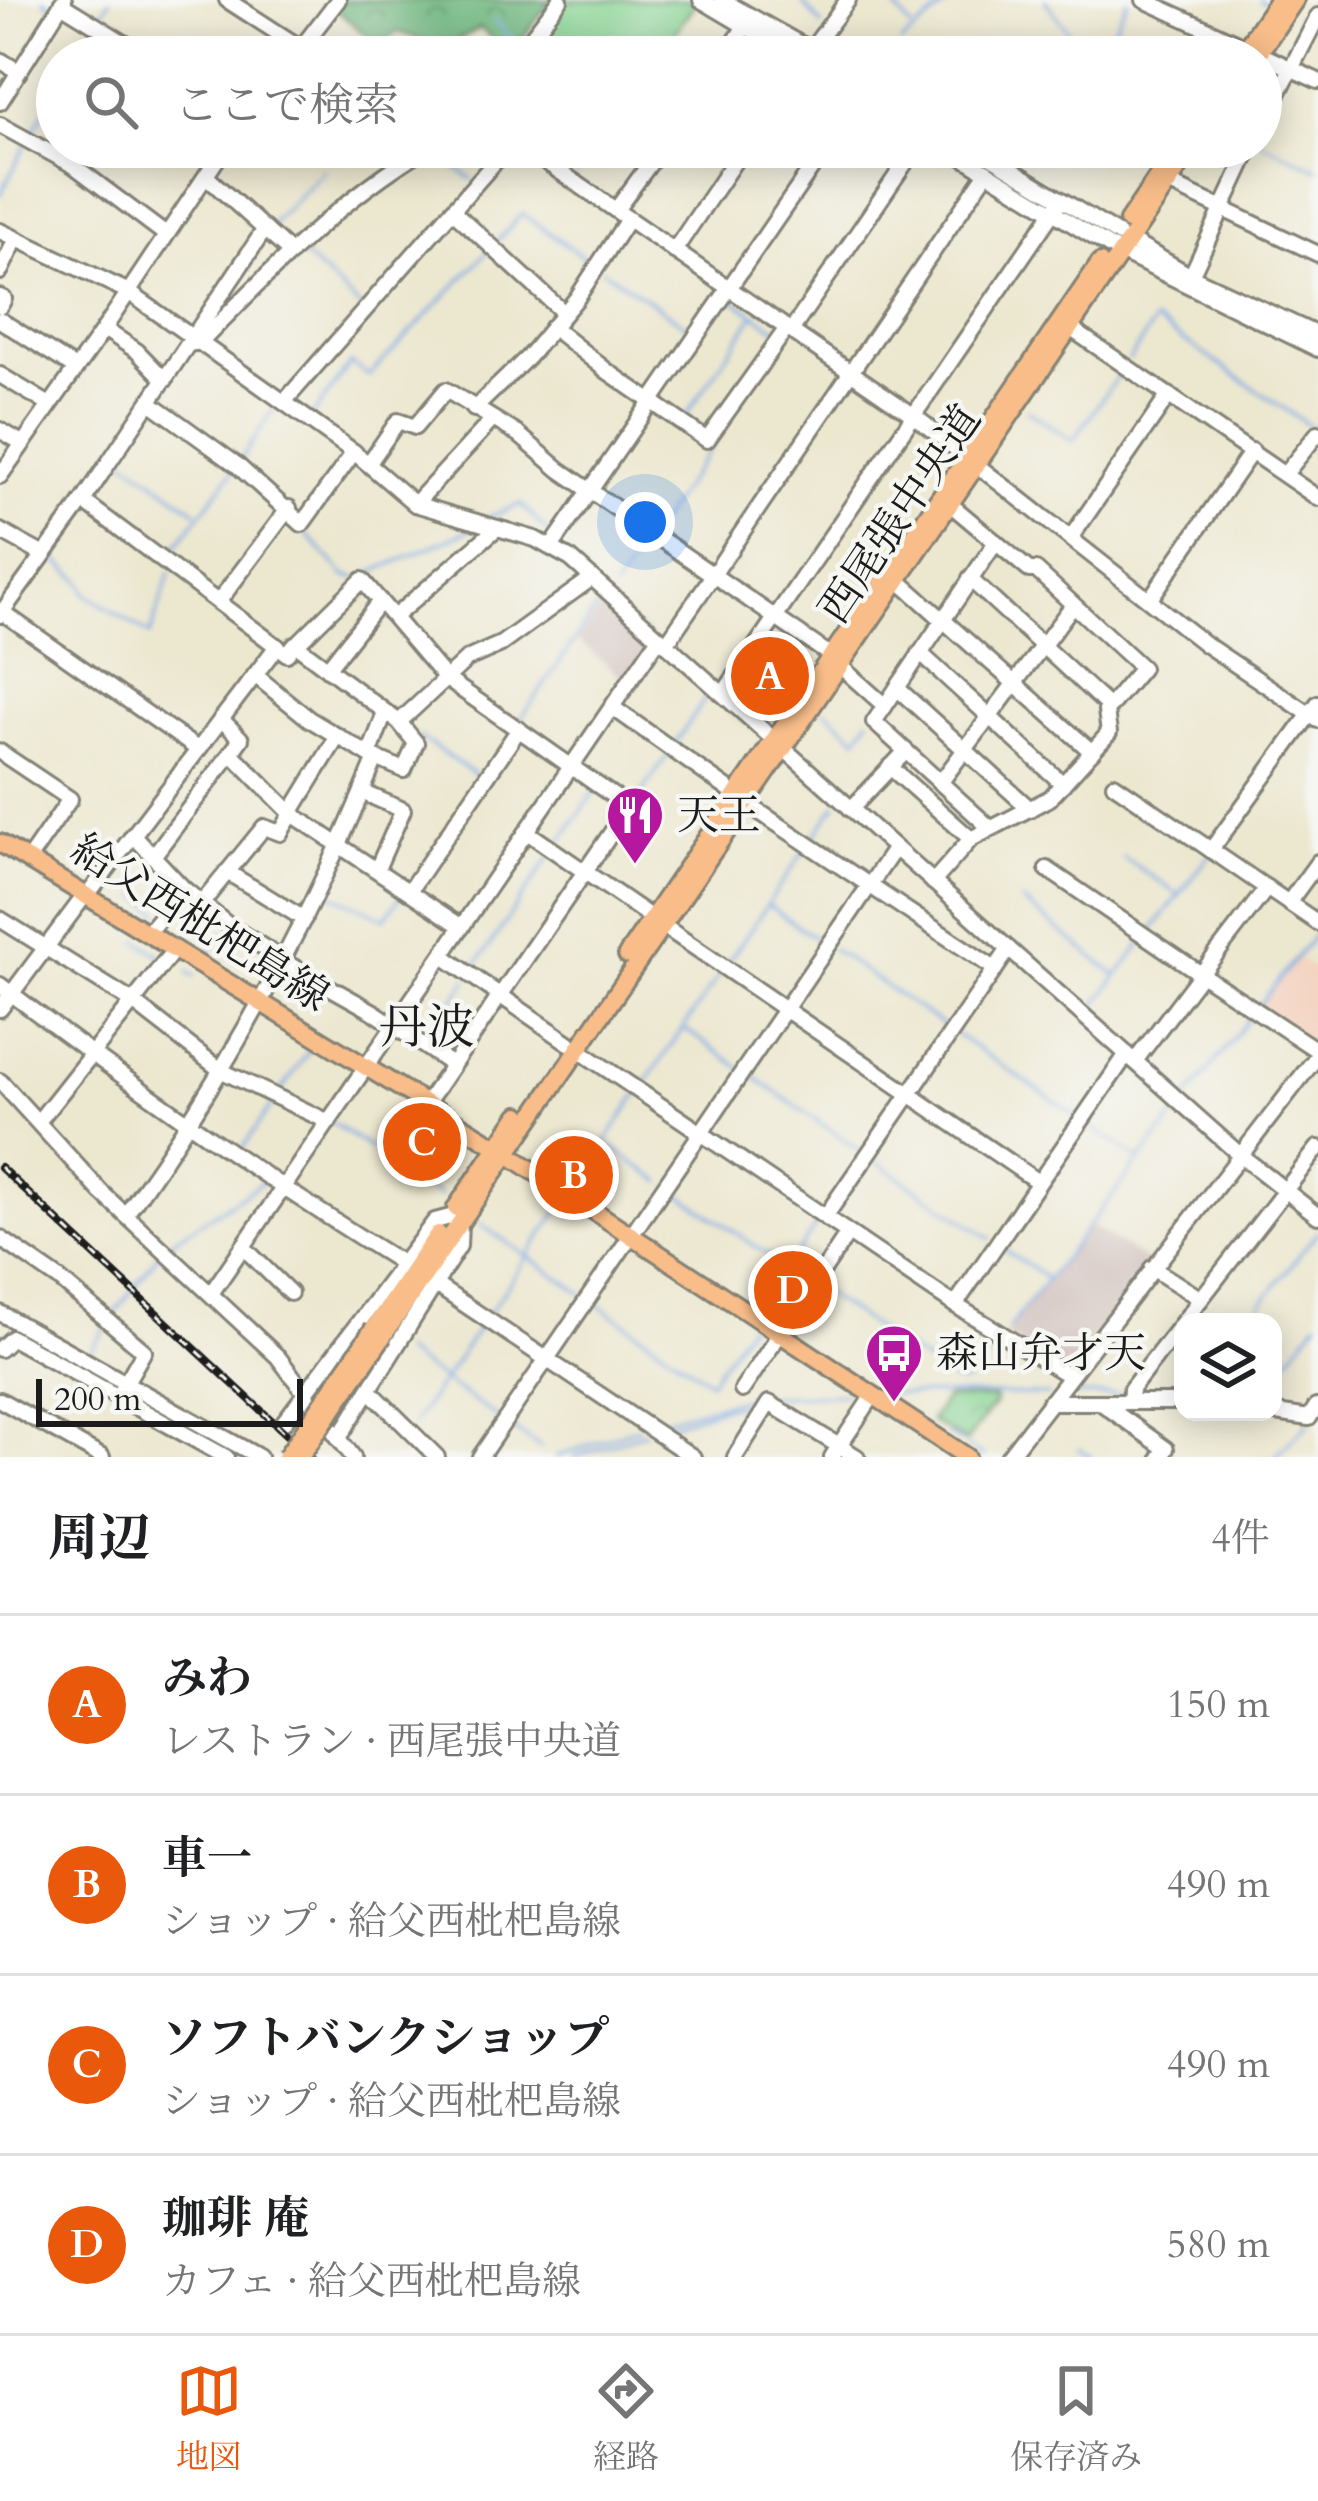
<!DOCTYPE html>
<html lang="ja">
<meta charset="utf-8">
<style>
body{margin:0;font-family:Cardo,"Noto Serif JP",serif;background:#f6f6f6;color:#202124}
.controls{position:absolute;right:36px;bottom:36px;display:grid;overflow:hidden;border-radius:24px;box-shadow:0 6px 30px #0003}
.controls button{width:108px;height:108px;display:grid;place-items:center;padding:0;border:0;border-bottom:3px solid #e0e0e0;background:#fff;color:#202124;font:60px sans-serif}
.scale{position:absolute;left:36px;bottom:30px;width:267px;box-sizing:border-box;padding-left:12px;border:6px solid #1c1c1c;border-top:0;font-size:33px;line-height:42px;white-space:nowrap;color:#1c1c1c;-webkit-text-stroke:9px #f6f6f2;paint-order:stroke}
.you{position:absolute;left:645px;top:522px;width:42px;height:42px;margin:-30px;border:9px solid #fff;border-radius:50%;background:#1a73e8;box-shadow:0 0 0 18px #1a73e833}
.badge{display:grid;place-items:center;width:78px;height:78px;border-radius:50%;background:#ea580c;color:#fff;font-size:39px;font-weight:700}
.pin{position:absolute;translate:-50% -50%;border:6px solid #fff;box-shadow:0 3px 12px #0006}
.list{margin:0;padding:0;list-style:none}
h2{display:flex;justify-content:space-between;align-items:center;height:156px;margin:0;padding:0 48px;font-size:51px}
h2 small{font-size:39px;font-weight:400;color:#757577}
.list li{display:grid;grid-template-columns:78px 1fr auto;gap:36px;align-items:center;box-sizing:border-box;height:180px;padding:0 48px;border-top:3px solid #e0e0e0}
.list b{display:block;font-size:45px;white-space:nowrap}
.list p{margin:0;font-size:39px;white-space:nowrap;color:#757577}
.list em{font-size:39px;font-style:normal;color:#757577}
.icon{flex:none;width:66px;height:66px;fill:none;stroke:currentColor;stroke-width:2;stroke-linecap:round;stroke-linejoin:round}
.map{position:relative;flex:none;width:1318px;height:1457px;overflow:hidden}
.search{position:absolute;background:#fff;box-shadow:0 6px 30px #0003;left:36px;right:36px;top:36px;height:132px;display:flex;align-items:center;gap:30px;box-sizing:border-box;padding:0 42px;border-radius:66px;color:#757577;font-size:45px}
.sheet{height:876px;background:#fff}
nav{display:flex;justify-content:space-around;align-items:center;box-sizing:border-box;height:168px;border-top:3px solid #e0e0e0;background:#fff;font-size:33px;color:#757577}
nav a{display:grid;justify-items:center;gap:6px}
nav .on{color:#ea580c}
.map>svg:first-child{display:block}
.built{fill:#f4d3c1}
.industrial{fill:#d0c0bc}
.green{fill:#86d392;stroke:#517857;stroke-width:3}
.forest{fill:url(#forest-crowns);stroke:#44684c;stroke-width:3}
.park{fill:url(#park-crowns);stroke:#517857;stroke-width:3}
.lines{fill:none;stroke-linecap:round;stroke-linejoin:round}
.stream{stroke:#7baae5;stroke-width:3}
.minor-casing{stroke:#848276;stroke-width:20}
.major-casing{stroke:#848276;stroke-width:22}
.minor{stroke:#fff;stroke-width:14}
.major{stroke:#f8bd89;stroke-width:16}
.rail-casing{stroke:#1c1c1c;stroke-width:8}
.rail{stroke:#f6f6f2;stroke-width:3;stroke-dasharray:9;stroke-linecap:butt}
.major-bridge-casing{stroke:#848276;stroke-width:22;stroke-linecap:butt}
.major-bridge{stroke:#f8bd89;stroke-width:16}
.labels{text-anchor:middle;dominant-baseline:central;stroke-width:9;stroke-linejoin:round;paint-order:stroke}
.street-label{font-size:42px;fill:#1c1c1c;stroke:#f6f6f2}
.poi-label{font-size:42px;fill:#1c1c1c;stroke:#f6f6f2;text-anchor:start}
.quarter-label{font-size:48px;fill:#1c1c1c;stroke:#f6f6f2}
</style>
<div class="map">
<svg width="1318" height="1457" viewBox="0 0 1318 1457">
<defs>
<pattern id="forest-crowns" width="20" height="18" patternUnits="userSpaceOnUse" patternTransform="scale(3)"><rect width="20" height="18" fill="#6cb57c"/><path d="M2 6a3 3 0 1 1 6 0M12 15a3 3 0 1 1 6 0" fill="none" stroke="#589265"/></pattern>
<pattern id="park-crowns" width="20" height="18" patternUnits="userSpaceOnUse" patternTransform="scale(3)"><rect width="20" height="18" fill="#86d392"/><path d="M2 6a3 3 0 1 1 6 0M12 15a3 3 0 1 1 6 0" fill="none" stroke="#73b57d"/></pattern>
</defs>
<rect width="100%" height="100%" fill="#f6f6f2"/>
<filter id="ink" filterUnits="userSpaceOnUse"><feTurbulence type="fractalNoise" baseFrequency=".00833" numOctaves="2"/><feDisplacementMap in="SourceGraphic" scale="24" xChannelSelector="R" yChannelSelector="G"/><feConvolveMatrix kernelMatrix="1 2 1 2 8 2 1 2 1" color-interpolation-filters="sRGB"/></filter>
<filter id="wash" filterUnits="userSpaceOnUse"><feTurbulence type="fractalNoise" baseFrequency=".004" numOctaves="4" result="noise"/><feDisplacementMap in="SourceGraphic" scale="48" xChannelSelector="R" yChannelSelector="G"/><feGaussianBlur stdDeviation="2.7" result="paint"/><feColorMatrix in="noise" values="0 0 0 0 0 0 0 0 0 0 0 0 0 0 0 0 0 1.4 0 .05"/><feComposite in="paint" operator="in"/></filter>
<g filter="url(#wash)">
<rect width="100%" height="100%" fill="#ece7cf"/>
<path class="built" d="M1298,958L1318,972V1049L1258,1010Z"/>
<g class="industrial">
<path d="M608,598L655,640L627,681L578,641Z"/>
<path d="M1090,1226L1151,1263L1067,1371L1005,1335Z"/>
</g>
<path class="green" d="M565,0H693L696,2L658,57H522Z"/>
<path class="forest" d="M342,0H552L508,57H491L493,40L480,28L460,39L454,57H426L433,50L421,40L398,32L373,49L368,37L336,10Z"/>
<path class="park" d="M946,1398H994L995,1403L966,1442L930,1421Z"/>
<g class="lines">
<g class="stream">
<path d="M44,0L53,6"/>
<path d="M800,0L822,25"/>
<path d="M889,0L912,28"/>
<path d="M1045,0L1089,57"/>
<path d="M1260,0L1264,2"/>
<path d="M1296,17L1310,24"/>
<path d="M98,18L110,0"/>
<path d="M494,20L514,41"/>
<path d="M901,43L951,2"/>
<path d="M75,57L92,28"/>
<path d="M661,57L663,55"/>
<path d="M1100,57L1128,0"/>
<path d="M31,135L57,89"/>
<path d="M1261,142L1318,169"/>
<path d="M962,147L972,153"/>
<path d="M433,153L472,179"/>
<path d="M575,175L604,147"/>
<path d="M0,195L26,145"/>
<path d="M275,230L271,225L324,170"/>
<path d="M496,242L522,214L591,262"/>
<path d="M301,253L360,307"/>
<path d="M602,269L694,331"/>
<path d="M732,299L781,332"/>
<path d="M1129,360L1155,321L1313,428"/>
<path d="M158,403L168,386"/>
<path d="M1027,410L1073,441L1121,371"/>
<path d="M313,415L351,363L369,376L487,252"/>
<path d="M685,417L755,314"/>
<path d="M123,458L196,511"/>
<path d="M239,462L277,404"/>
<path d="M487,518L521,504L551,536"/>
<path d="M657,526L725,426"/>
<path d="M302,529L345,576L356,578"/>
<path d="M51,555L81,581L86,594L150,635L170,573"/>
<path d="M167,558L234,470"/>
<path d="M366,575L474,528"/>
<path d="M614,589L649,537"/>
<path d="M759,650L796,684"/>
<path d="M826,710L857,738L869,719"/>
<path d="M518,723L604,598"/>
<path d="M419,737L480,778"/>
<path d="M674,745L709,693"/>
<path d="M634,804L669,753"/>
<path d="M813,838L836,805"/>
<path d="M559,844L597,788"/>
<path d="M1123,857L1179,895"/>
<path d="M323,890L385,918L402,894"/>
<path d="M138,895L160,913"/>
<path d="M1022,901L1117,976"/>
<path d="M769,906L825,945"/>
<path d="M1151,932L1210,855"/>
<path d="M138,941L162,956"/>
<path d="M832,949L948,1029"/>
<path d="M206,958L224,931"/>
<path d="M728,962L804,851"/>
<path d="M473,970L552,854"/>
<path d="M188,972L195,976"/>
<path d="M1260,1004L1318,930"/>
<path d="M1090,1012L1143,942"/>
<path d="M685,1029L741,1068"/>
<path d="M957,1035L1078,1117"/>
<path d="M426,1040L468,979"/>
<path d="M747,1072L862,1152"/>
<path d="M643,1087L722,971"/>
<path d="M279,1094L312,1046"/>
<path d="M1186,1100L1252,1014"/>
<path d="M1084,1122L1140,1160"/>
<path d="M332,1123L371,1149"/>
<path d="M607,1144L662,1182"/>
<path d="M240,1152L275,1100"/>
<path d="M380,1155L440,1196"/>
<path d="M870,1157L991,1239"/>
<path d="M391,1160L423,1113"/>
<path d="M574,1188L638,1094"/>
<path d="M671,1188L787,1268L820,1219"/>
<path d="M480,1224L583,1294"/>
<path d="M170,1242L263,1182"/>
<path d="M1001,1247L1047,1279"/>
<path d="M816,1288L957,1383H967"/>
<path d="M593,1301L710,1381L748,1325"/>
<path d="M488,1314L564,1203"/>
<path d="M112,1318L159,1253"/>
<path d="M1247,1322L1318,1231"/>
<path d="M1009,1328L1180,1109"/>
<path d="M0,1339L2,1335"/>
<path d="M402,1352L498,1418"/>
<path d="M89,1353L107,1326"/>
<path d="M1273,1378L1318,1321"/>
<path d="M967,1382L999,1341"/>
<path d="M885,1394L1049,1395"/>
<path d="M1065,1395H1127"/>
<path d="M654,1422L748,1397L845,1394"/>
<path d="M413,1424L482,1323"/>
<path d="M508,1425L541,1448"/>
<path d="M662,1427L723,1407L762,1402"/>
<path d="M948,1435L962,1443"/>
<path d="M967,1446L984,1457"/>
<path d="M1079,1449L1092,1457"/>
<path d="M556,1457L639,1427"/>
<path d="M575,1457L645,1432"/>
<path d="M1275,1457L1309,1423"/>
</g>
</g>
</g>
<g filter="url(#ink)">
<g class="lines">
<g class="minor-casing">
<g id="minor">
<path d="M227,0L301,48L338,0"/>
<path d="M701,0L797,57"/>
<path d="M722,0L811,50"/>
<path d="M1144,0L1246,47"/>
<path d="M61,4L147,57"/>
<path d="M813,47L828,57"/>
<path d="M1258,53L1318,81"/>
<path d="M516,57L560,0"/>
<path d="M725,57L745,26"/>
<path d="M806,57L848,0"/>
<path d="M0,60L19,72"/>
<path d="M0,102L64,0"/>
<path d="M0,125L73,165L166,235"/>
<path d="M1261,127L1318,16"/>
<path d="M524,147L913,415L1205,644L1318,720"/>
<path d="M946,147L1110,247L1318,349"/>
<path d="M975,147L1119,235"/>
<path d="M207,177L291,253"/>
<path d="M1168,183L1318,254"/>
<path d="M616,210L662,147"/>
<path d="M453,211L564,313"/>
<path d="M0,231L127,291L354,452L415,504L535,539L571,559L1240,1155L1318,1216"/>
<path d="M1129,240L1191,276L1318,335"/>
<path d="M674,251L744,147"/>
<path d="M0,272L16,239"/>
<path d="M1191,276L1251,147"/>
<path d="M0,297L4,299L0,306"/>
<path d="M0,320L75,368"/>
<path d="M552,327L607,371L707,440L787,328"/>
<path d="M1070,328L1318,498"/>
<path d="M104,329L137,351L165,380"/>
<path d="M791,331L916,147"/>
<path d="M191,340L265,229"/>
<path d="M0,375L48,404"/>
<path d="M284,402L508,147"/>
<path d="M151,403L237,465L302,524L354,452"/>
<path d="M474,409L528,357L577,298L628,219"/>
<path d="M0,430L22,443"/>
<path d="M369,463L398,421L415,427L446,390L518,434L560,470L830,655"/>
<path d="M1285,474L1318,433"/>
<path d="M0,476L104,329L225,147"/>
<path d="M83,501L287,654L295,644L399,722L416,743L404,770L376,758C311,918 228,1072 127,1213"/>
<path d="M415,504L493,419"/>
<path d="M0,531L42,554"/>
<path d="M1072,536L1169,395"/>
<path d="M552,546L826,147"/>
<path d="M970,579L1109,707"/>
<path d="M898,580L1092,752"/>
<path d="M1150,599L1252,451"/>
<path d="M219,601L289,508"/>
<path d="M2,612L196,748"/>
<path d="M0,615L83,501L188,344L201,342C270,271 342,197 428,147"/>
<path d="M394,617L497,528"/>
<path d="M666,644L987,172"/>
<path d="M296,645L362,580L445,678L629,807L426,1104"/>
<path d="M920,653L1063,784"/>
<path d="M840,666L885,706"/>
<path d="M327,669L380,601"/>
<path d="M255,675L309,719L369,755"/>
<path d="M897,688L1030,809"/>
<path d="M723,694L1061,200"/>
<path d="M612,707L735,794"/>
<path d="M221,719L241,739L231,753L292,814L462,927"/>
<path d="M399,722L467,659L501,644L592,578"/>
<path d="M0,752L70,799L28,860"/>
<path d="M372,756L369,755L385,713"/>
<path d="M890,767L971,839"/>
<path d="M940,783L1073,605"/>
<path d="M1114,784L1318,923"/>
<path d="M362,792L403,810L377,869"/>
<path d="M746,803L995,969"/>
<path d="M851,809L906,751"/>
<path d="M291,813L338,736"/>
<path d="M989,827L874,722L996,542"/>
<path d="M527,832L652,918"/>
<path d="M133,835L184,889L228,925L282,959"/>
<path d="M1211,850L1318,703"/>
<path d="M154,855L231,753"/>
<path d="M1047,869L1201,974L1267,888"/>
<path d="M227,872L304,919"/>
<path d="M933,882L971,839L1050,798L1109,733L1106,711L1142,668L1036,570H1029L950,504"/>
<path d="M409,891L519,729"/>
<path d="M87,896L277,646"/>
<path d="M1289,902L1318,862"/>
<path d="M202,903L264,827L280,833L292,814"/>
<path d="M0,919L133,1002L222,1071L329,1122"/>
<path d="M662,925L1038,1182"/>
<path d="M147,933L184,889"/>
<path d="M443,956L569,1043"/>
<path d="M281,960L374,1012L452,1065"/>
<path d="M0,985C130,1084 263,1178 403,1264"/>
<path d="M0,1009L85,895"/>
<path d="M577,1049L955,1305L1068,1375"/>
<path d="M1135,1061L1201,974L1318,1051"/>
<path d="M0,1081L102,1193L278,1357L353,1457"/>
<path d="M38,1122L174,950"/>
<path d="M825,1217L1009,949"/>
<path d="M0,1238L59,1279L144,1351L121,1391"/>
<path d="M243,1247L290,1293"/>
<path d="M1152,1268L1201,1299"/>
<path d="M434,1284L693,1457"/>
<path d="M212,1292L659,638"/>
<path d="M955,1305L1127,1054"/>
<path d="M0,1313L259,1457"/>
<path d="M780,1336L848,1233"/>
<path d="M0,1349L12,1338L226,1457"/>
<path d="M369,1390L437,1457"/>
<path d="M742,1390L779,1335"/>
<path d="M0,1400L102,1457"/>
<path d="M1130,1401L1131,1389L1318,1148"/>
<path d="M1049,1402H1100L1166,1449L1160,1457"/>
<path d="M1100,1402H1183"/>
<path d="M1270,1412L1309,1418L1316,1407"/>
<path d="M283,1423L435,1221L450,1217"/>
<path d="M339,1438L459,1246L460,1222"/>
<path d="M480,1457L895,848"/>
<path d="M735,1457L769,1403L857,1457"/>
<path d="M832,1457L872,1397"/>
<path d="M1008,1457L1318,1055"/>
</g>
</g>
<g class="major-casing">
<g id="major">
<path d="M1239,57L1278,0"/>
<path d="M1256,57L1295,0"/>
<path d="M1128,221L1178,147"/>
<path d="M0,843L497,1147L967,1457"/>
<path d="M627,955L1100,263"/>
<path d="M456,1208L519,1115"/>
<path d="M374,1328L438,1234"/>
<path d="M383,1336L1193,147"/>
</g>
</g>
<use href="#minor" class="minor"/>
<use href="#major" class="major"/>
<g class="rail-casing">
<path id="rail" d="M0,1167L311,1457"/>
</g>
<use href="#rail" class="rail"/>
<g class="major-bridge-casing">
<g id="major-bridge">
<path d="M286,1457L374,1328"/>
<path d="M300,1457L383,1336"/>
</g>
</g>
<use href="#major-bridge" class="major-bridge"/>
</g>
</g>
<defs>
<g id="restaurant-pin" transform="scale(3)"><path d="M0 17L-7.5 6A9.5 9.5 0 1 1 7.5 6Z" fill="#b5179e" stroke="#f6f6f2"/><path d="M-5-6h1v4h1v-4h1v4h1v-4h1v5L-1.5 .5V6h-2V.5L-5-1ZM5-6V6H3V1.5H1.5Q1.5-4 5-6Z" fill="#fff"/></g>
<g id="bus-pin" transform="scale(3)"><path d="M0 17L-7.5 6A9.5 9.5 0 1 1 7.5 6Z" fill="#b5179e" stroke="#f6f6f2"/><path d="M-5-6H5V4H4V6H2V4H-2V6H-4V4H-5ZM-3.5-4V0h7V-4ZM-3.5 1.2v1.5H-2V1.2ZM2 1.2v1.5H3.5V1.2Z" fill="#fff"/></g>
</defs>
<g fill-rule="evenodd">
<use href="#restaurant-pin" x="635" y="815"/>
<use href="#bus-pin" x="894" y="1353"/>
</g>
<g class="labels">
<g class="street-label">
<text transform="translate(900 514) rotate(-56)">西尾張中央道</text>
<text transform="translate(200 923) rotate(32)">給父西枇杷島線</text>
</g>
<g class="poi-label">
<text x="677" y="815">天王</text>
<text x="936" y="1353">森山弁才天</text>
</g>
<g class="quarter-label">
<text x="427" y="1027">丹波</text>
</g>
</g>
</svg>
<div class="controls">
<button><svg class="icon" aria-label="layers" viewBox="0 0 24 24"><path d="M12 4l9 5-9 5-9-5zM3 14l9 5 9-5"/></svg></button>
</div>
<div class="scale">200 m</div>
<div class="you"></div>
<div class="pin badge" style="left:770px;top:676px">A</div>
<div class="pin badge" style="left:574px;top:1175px">B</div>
<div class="pin badge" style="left:422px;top:1142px">C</div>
<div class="pin badge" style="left:793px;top:1290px">D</div>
<div class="search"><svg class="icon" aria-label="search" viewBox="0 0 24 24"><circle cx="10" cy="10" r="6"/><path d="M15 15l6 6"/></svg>ここで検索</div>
</div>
<section class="sheet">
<h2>周辺<small>4件</small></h2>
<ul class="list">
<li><span class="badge">A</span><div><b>みわ</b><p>レストラン · 西尾張中央道</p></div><em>150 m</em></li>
<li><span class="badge">B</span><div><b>車一</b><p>ショップ · 給父西枇杷島線</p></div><em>490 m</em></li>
<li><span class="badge">C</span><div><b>ソフトバンクショップ</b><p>ショップ · 給父西枇杷島線</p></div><em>490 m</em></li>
<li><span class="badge">D</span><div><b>珈琲 庵</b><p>カフェ · 給父西枇杷島線</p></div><em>580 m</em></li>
</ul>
</section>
<nav>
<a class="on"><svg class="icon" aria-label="map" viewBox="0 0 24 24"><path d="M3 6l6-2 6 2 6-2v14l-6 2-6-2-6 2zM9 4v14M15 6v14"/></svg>地図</a>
<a><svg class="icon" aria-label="directions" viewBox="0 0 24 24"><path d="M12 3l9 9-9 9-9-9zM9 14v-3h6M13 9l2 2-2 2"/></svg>経路</a>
<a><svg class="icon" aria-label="saved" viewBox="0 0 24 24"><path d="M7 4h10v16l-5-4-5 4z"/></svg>保存済み</a>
</nav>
